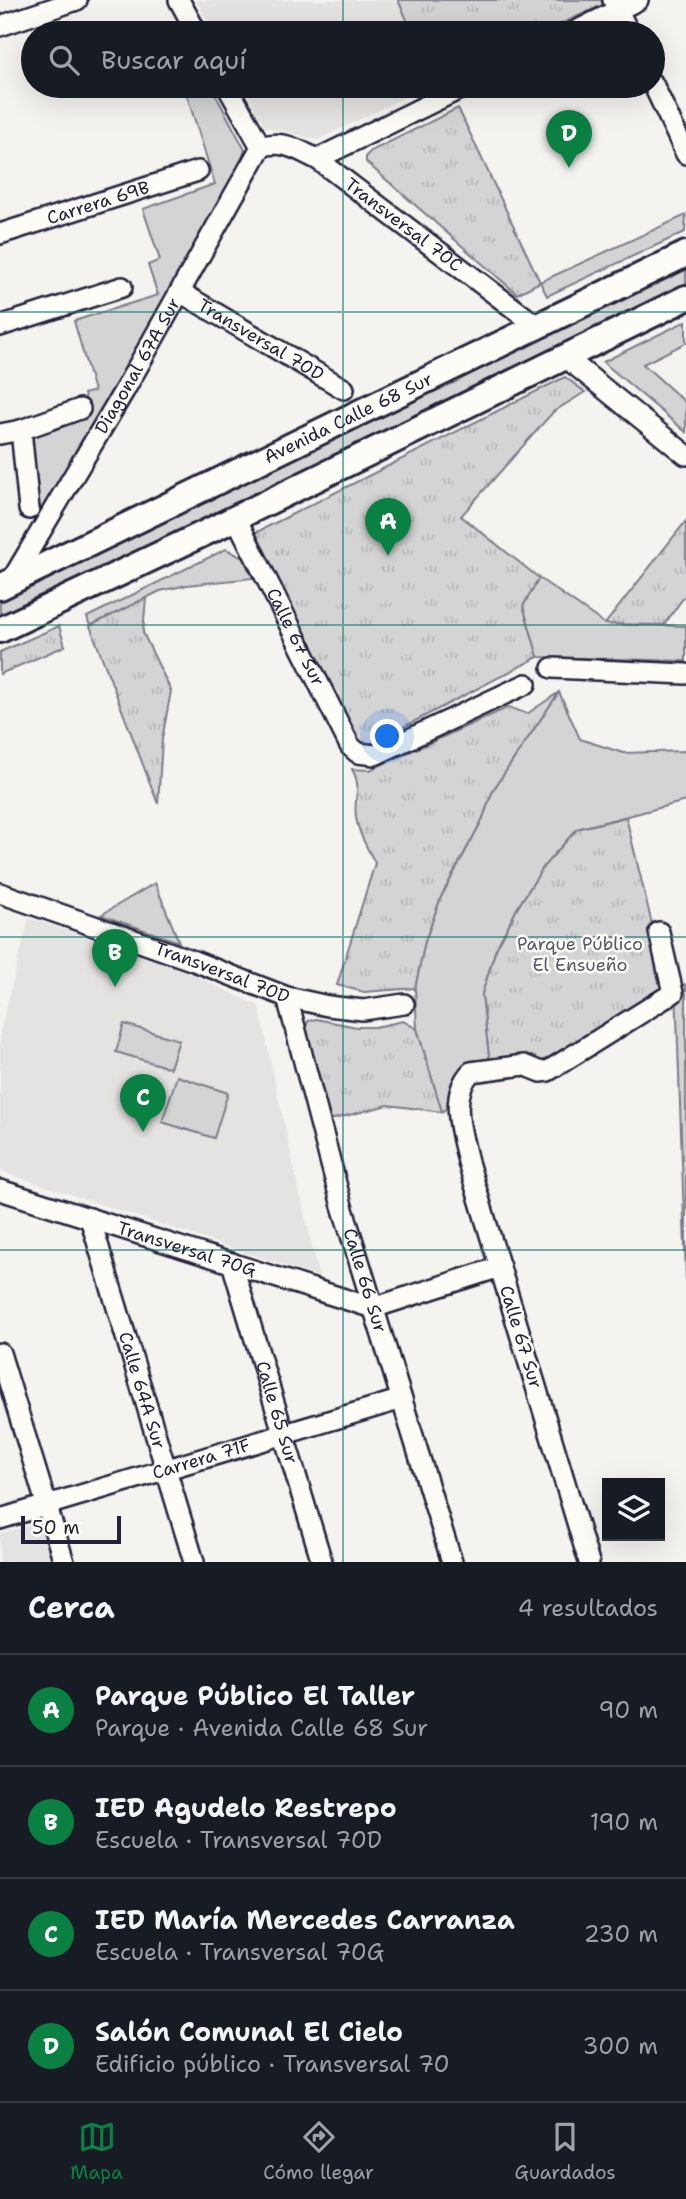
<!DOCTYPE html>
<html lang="es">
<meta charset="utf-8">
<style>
body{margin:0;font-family:"Shantell Sans",sans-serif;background:#20242c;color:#f1f3f6}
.controls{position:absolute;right:21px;bottom:21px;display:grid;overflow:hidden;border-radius:0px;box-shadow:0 7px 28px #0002}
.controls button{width:63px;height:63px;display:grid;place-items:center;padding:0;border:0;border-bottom:2px solid #363941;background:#171b24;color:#f1f3f6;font:35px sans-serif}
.scale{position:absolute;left:21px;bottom:18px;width:100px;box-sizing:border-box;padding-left:7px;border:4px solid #22223b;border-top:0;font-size:19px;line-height:24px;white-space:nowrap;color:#22223b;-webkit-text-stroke:5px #fdfcf7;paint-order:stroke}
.you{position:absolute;left:388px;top:737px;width:24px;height:24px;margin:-18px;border:5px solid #fff;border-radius:50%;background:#1a73e8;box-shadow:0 0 0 10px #1a73e833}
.badge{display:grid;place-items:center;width:46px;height:46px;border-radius:50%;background:#0b8043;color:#fff;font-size:23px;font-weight:700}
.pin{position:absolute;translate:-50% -58px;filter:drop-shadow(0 2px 4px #0008)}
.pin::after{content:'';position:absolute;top:37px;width:24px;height:21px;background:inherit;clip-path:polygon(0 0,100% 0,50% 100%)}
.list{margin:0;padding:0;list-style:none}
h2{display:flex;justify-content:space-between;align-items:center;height:91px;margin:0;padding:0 28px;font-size:30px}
h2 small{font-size:23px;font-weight:400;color:#9ea1a6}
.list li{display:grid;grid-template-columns:46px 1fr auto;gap:21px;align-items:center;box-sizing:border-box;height:112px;padding:0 28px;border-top:2px solid #363941}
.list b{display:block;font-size:26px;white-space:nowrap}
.list p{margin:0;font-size:23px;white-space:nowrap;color:#9ea1a6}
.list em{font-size:23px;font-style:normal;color:#9ea1a6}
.icon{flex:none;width:38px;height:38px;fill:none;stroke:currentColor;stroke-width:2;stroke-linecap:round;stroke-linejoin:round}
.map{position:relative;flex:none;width:686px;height:1562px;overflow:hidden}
.search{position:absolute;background:#171b24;box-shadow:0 7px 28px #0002;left:21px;right:21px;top:21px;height:77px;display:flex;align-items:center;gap:18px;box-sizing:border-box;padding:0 24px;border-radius:38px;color:#9ea1a6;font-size:26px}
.sheet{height:539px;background:#171b24}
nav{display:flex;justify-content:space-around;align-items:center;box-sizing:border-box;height:98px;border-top:2px solid #363941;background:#171b24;font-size:19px;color:#9ea1a6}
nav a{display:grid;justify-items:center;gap:4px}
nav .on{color:#0b8043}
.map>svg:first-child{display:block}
.built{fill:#e4e3e2}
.grass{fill:#d5d4d5;stroke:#7c7b88;stroke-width:2}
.park{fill:url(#park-tufts);stroke:#7c7b88;stroke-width:2}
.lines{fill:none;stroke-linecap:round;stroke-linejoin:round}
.minor-casing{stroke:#22223b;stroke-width:24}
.major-casing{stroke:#22223b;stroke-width:30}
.minor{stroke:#fdfcf7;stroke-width:19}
.major{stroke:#fdfcf7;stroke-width:24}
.grid{fill:none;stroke:#0f766e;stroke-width:2;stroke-opacity:0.55}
.labels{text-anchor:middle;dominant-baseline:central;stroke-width:5;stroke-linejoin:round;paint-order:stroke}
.street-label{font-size:18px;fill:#22223b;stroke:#fdfcf7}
.park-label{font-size:18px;fill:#585769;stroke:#fdfcf7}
</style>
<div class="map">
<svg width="686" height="1562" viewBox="0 0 686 1562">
<defs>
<pattern id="park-tufts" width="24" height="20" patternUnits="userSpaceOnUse" patternTransform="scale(1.75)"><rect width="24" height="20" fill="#d5d4d5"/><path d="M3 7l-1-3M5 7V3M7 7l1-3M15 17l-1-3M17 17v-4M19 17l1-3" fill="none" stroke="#b7b6b8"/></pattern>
</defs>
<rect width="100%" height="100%" fill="#f4f3ef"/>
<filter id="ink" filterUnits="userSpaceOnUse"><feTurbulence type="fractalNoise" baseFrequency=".0143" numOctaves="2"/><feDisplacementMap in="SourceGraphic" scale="14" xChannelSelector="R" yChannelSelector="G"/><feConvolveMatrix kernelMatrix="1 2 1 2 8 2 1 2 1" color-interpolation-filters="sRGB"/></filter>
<g filter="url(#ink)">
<g class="built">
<path d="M196,0H398L413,33H214Z"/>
<path d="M243,86H427L318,140L265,127Z"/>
<path d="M29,918L176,967L259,1006L277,1092L319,1277L0,1171V1032Z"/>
<path d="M40,1522L51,1562H0V1534Z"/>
</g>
<g class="grass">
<path d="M184,86H211L245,150L236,177L37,520L27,430L89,412L84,394L94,391L74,321L158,295L148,265L160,260L143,209L215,184Z"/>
<path d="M686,215L685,232L547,296L540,282Z"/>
<path d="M686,266V288L0,620V598Z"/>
<path d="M686,321V343L643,364L686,403V432L603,362Z"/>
<path d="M226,549L243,558L253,578L187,585L160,591L90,626L87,617Z"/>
<path d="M539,578L605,624L686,626V661L538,657L523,606Z"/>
<path d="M559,692L580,739L623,753L686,751V801L577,829L544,866L518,907L496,949L482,994L490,1064L442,1112L417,1029L415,988L425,941L441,897L482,820L493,790Z"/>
<path d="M155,883L179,942L101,915Z"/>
<path d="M686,984V1279L676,987Z"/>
<path d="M124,1024L179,1040L170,1068L116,1052Z"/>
<path d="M177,1076L228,1093L214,1138L162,1122Z"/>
</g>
<g class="park">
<path d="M398,0H601L603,5L540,33H413Z"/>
<path d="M458,108L540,282L517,294L366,162V156L371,151Z"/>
<path d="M565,377L585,392L553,412L461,516L539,578L523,606L538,657L371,744L362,745L354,739L255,533Z"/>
<path d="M686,521V594L664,625L605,624Z"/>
<path d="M146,598L143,633L171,691L162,739L158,804L90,626Z"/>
<path d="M59,626L65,646L0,674V652Z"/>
<path d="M559,692L493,790L482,820L441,897L425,941L415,988L364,992L337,985L375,863C368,849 358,833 356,817C353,796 363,789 352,769L370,770L509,707L527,714Z"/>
<path d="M626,817L668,990L545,1066L490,1064L482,994L496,949L518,907L544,866L577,829Z"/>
<path d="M316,1019L357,1027H375L403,1021L417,1029L442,1112L388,1105L330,1120L306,1027L308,1021Z"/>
</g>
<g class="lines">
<g class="minor-casing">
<g id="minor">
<path d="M179,0L197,33"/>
<path d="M613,0L629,33"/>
<path d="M0,26L77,0"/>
<path d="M572,33L638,0"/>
<path d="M653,84L686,154"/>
<path d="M227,86L261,147"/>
<path id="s1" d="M261,147C282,139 298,150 317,159L537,326"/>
<path d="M317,159L466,86"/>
<path id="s2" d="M0,234L198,171"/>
<path id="s3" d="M180,292L344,389"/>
<path d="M0,326L122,287"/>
<path d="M565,357L686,455"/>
<path d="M21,430L29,509"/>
<path d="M0,434L21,430L80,409"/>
<path id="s4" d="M236,518L350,746L358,753L375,755L526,684"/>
<path id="s5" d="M10,583L124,391L261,147"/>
<path d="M552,668L686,674"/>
<path id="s6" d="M0,893L194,961L287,997L328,1006L363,1010L404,1004"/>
<path id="s7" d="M287,997L342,1206L452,1562"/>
<path id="s8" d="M0,1190L373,1308L500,1267"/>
<path id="s9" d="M90,1218L194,1562"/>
<path id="s10" d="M232,1263L322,1562"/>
<path d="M0,1353L64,1562"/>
<path id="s11" d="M0,1519L402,1399"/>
<path d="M589,1562L468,1162C462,1133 448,1097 471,1072L524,1065L541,1072L548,1071L673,993L659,932"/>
</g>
</g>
<g class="major-casing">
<g id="major">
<path id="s12" d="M0,587L686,254"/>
<path d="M0,630L209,531L686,298"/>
</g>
</g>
<use href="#minor" class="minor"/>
<use href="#major" class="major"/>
</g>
</g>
<path class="grid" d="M343,0V33M343,86V1562M0,312H686M0,625H686M0,937H686M0,1250H686"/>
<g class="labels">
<g class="street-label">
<text stroke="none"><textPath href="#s2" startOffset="103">Carrera 69B</textPath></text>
<text stroke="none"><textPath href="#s1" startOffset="168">Transversal 70C</textPath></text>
<text stroke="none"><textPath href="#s3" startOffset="94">Transversal 70D</textPath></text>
<text stroke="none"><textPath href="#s5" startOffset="252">Diagonal 67A Sur</textPath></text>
<text stroke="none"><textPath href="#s12" startOffset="387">Avenida Calle 68 Sur</textPath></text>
<text stroke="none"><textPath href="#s4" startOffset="133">Calle 67 Sur</textPath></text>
<text stroke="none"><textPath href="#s6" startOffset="236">Transversal 70D</textPath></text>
<text stroke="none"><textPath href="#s8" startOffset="196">Transversal 70G</textPath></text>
<text stroke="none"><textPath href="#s7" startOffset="294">Calle 66 Sur</textPath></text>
<text transform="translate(521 1337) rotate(73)">Calle 67 Sur</text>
<text stroke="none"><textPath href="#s9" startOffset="180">Calle 64A Sur</textPath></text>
<text stroke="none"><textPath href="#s10" startOffset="156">Calle 65 Sur</textPath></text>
<text stroke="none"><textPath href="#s11" startOffset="210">Carrera 71F</textPath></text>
</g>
<g class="park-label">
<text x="580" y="944">Parque Público<tspan x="580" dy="21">El Ensueño</tspan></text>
</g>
</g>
</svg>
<div class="controls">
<button><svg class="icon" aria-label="layers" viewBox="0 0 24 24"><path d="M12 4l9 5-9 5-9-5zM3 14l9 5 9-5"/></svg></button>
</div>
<div class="scale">50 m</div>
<div class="you"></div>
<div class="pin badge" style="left:388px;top:556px">A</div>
<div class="pin badge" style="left:115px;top:987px">B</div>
<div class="pin badge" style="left:143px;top:1132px">C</div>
<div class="pin badge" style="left:569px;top:168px">D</div>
<div class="search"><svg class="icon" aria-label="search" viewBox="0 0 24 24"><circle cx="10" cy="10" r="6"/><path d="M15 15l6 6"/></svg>Buscar aquí</div>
</div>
<section class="sheet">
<h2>Cerca<small>4 resultados</small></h2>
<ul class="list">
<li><span class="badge">A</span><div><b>Parque Público El Taller</b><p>Parque · Avenida Calle 68 Sur</p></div><em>90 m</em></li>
<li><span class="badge">B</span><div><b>IED Agudelo Restrepo</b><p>Escuela · Transversal 70D</p></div><em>190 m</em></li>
<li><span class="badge">C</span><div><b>IED María Mercedes Carranza</b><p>Escuela · Transversal 70G</p></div><em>230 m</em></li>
<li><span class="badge">D</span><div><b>Salón Comunal El Cielo</b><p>Edificio público · Transversal 70</p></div><em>300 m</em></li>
</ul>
</section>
<nav>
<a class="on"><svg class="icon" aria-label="map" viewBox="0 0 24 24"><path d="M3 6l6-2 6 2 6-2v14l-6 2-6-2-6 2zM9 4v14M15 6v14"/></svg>Mapa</a>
<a><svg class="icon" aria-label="directions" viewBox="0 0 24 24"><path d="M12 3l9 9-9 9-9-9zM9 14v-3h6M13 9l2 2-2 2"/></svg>Cómo llegar</a>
<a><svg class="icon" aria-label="saved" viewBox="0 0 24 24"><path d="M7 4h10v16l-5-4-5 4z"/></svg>Guardados</a>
</nav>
